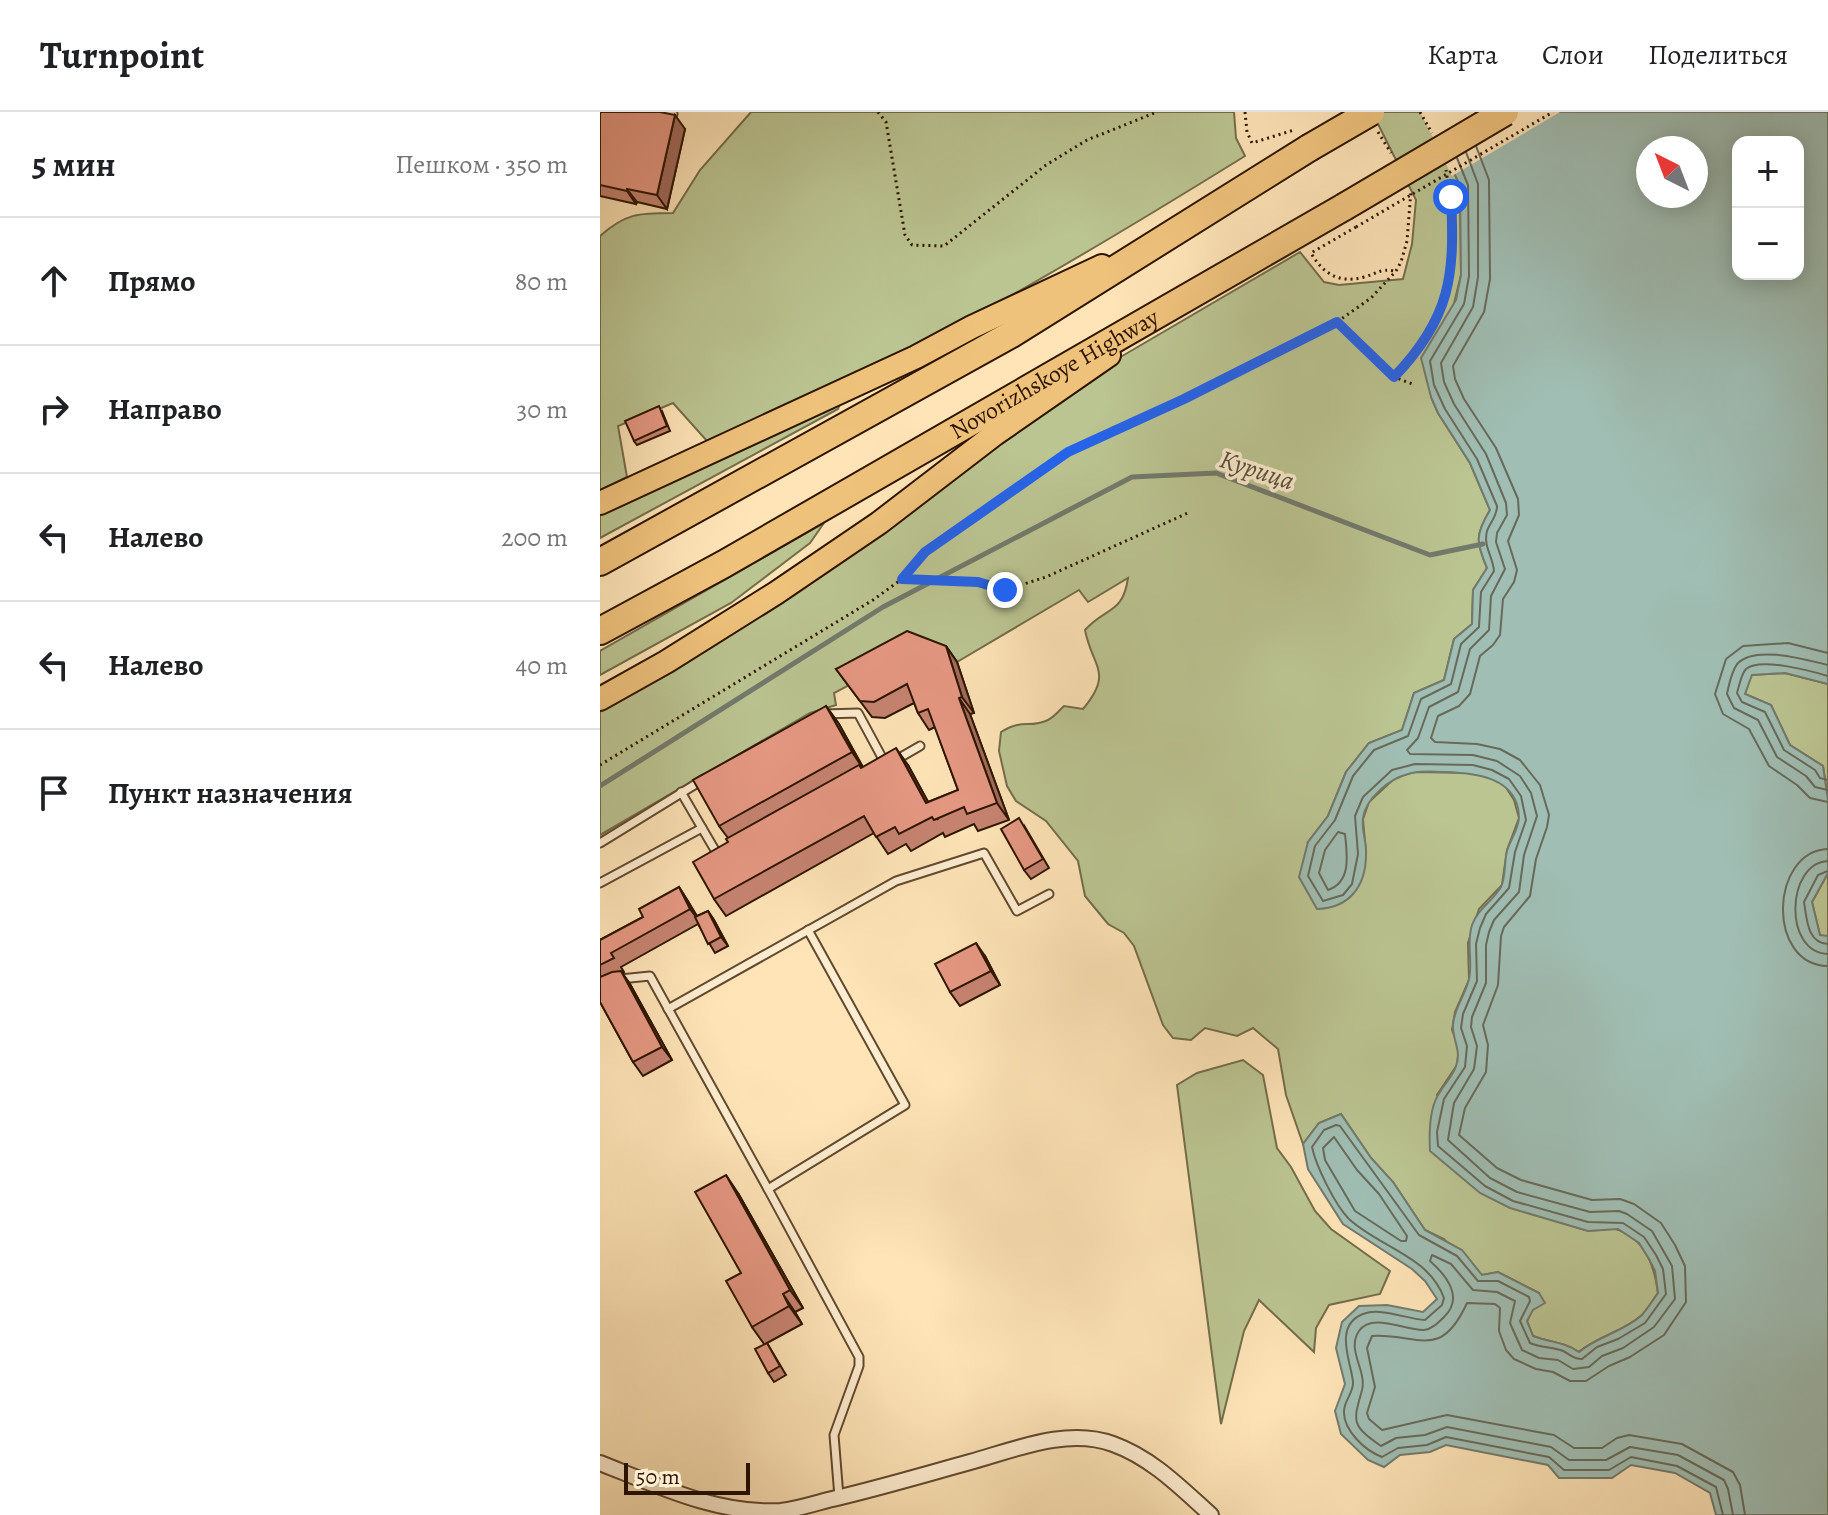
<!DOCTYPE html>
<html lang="ru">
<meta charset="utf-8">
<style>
body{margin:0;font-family:Alegreya,serif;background:#f6f6f6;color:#202124}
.controls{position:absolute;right:24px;top:24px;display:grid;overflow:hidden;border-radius:16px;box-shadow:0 4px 20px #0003}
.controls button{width:72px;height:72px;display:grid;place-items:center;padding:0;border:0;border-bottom:2px solid #e0e0e0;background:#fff;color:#202124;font:40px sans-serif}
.compass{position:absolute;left:1036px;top:24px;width:72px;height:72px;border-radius:50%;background:#fff;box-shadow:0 4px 20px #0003;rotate:318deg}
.scale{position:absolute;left:24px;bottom:20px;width:126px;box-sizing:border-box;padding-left:8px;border:4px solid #2e1501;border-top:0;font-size:22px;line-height:28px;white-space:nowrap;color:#2e1501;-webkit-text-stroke:6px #feedd0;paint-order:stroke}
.stop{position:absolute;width:24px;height:24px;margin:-18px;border:6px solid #2563eb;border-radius:50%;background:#fff}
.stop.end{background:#2563eb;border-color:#fff;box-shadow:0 2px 8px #0008}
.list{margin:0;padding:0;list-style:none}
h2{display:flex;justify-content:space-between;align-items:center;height:104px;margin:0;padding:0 32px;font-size:34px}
h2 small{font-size:26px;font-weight:400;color:#757577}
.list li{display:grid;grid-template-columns:52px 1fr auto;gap:24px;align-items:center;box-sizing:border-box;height:128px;padding:0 32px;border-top:2px solid #e0e0e0}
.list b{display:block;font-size:30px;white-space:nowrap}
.list em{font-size:26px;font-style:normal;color:#757577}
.icon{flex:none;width:44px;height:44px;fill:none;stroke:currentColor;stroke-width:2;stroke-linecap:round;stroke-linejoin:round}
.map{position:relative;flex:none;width:1228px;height:1403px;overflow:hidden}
header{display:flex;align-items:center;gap:48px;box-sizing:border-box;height:112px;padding:0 40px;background:#fff;border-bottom:2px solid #e0e0e0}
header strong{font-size:38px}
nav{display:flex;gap:44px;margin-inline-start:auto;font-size:28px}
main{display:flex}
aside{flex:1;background:#fff}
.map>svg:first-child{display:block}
.green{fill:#bbc592;stroke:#746d4a;stroke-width:2}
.water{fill:#a0beb4;stroke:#727a6c;stroke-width:2;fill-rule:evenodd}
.pier{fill:#fee4b7}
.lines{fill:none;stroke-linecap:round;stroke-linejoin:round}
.shore{stroke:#676a5a;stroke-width:2}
.stream{stroke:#727a6c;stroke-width:5}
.lane-casing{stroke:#62492e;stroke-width:11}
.street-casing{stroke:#62492e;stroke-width:18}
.primary-casing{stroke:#2e1501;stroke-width:26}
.highway-casing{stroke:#2e1501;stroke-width:30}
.path{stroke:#2e1501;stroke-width:3;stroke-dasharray:2 4;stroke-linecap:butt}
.lane{stroke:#feedd0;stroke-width:7}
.street{stroke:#feedd0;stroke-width:14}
.primary{stroke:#efc27c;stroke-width:22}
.highway{stroke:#efc27c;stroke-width:26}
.highway-bridge-casing{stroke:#2e1501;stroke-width:30;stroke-linecap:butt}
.path-bridge{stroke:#2e1501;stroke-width:3;stroke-dasharray:2 4;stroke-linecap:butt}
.highway-bridge{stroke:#efc27c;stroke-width:26}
.wall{fill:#c68371;stroke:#2e1501;stroke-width:2}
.shaded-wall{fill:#a16a5c;stroke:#2e1501;stroke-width:2}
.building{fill:#e69883;stroke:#2e1501;stroke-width:2}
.route{stroke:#2563eb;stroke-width:10}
.labels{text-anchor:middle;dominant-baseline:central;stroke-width:7;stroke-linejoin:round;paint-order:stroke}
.street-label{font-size:24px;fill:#2e1501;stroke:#feedd0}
.water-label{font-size:26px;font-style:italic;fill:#565040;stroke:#feedd0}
</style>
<header>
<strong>Turnpoint</strong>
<nav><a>Карта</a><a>Слои</a><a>Поделиться</a></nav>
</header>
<main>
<aside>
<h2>5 мин<small>Пешком · 350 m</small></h2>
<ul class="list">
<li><svg class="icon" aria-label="ahead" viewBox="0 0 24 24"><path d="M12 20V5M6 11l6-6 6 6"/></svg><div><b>Прямо</b></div><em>80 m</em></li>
<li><svg class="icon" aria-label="right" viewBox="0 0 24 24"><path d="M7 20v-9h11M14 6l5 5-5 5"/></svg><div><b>Направо</b></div><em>30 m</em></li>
<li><svg class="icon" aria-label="left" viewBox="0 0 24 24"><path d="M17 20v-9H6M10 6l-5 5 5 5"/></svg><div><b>Налево</b></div><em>200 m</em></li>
<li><svg class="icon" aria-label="left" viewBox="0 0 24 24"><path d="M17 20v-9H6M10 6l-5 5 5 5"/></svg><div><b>Налево</b></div><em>40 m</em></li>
<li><svg class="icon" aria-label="arrive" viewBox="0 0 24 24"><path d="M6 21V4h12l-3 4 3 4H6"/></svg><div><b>Пункт назначения</b></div></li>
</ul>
</aside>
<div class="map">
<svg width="1228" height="1403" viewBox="0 0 1228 1403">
<rect width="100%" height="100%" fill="#fee4b7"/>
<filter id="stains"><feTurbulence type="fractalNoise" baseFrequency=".0025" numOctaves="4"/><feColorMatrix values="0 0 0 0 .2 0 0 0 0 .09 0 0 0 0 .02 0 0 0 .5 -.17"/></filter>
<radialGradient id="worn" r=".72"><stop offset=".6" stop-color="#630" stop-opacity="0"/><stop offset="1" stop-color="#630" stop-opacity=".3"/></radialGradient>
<g class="green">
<path d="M151,0H634L636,26L645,44C553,101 461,157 367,208C283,253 194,290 107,329L73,291L18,314L27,365L0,378V124C26,101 39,101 73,101L100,58Z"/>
<path d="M772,0H824L860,73L861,163L831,285L838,301L870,351L890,398C875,423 876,430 887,456L873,478L872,512L854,527L844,568L814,581L802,618L769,631L746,660L728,704L708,730L766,742L763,707L769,690L796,665L815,660L872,661L889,665L905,674L914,688L919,706L907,738L902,773L879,797L868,831L869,868L855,900L852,918L859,935L857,953L837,983L963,1110C970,1113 979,1117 987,1118C997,1120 1010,1114 1019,1118C1046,1128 1055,1156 1058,1181C1053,1188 1048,1197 1042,1203C1025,1219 998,1224 979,1240C962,1229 951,1231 933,1224L927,1209L939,1181L898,1160L882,1163L844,1127L825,1118L793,1070L771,1046L741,1002L719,1011L703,1032L686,983L678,937L653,916L637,924L605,916L591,928L573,926L563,913L534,834L524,821L508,812L485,784L478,749L446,709L416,689L407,674L399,639L401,620C423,606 429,617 448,608C454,605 459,599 464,594L483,597C514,560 492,555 485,518C506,495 523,502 528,466L488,490L479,478L357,550L319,536L234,581L236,593L210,601L0,723V600L150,508L512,250L700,140L724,170L739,173L803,167L812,132L816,88Z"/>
<path d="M240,292L238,297L0,426V401L145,333Z"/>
<path d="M224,411L210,431L131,491L0,563V539Z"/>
<path d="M1185,561L1228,572V688L1223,654L1190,633L1171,593L1145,582L1151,563Z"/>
<path d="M1228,761V824H1220L1212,790Z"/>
<path d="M643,948L663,963L677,1036L691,1055L715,1099L731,1117L790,1159L780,1182L729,1193L716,1216L714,1240L659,1188L644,1219L621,1312L577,973L597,961Z"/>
</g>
<path class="water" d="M824,0H1228V572L1185,561L1152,563L1145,582L1171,593L1190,633L1223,654L1228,688V761L1212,790L1220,823L1228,824V1403H1116L1110,1381L1075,1361L1031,1353L1012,1366H959L948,1353L846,1333L830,1340L800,1343L784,1355L768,1348L741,1322L735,1299L745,1272L736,1236L742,1210L759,1194L787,1193L823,1200L837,1187L825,1169L812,1157L743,1112L708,1057L703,1032L719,1011L741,1002L771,1046L793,1070L825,1118L862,1138L882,1163L898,1160L939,1181L945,1191L933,1198L927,1209L933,1224C951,1231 962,1229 979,1240C998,1224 1025,1219 1042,1203C1048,1196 1053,1188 1058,1181L1055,1159L1049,1147L1039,1131L1018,1117L988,1119L910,1096L880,1081L830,1039C829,1021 829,995 840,980C845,971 853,964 856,954C862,939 852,927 853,913C854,896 865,884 869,867C873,849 866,832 872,813C879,795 892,790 901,775C906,765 904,750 907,739C910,728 919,717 919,705C918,665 875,661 845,660C833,660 820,658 808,662C789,667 766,686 763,706C761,718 767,730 766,742C766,775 749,796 717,797L699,765L708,730L728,704L746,660L769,631L802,618L814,581L844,568L854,527L872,512L873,478L887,456C876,430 875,423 890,398L870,351L838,301L831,285L821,246L856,188L861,163L860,73ZM1138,30H1198V162H1138ZM1048,36H1096V84H1048Z"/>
<path class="pier" d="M820,0H960L852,64Z"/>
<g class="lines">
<g class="shore">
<path d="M876,34L889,68L890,167L884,200L853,254L855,267L864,287L896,336L918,387L919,403L908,429L917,458L914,470L903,487L900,523L893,533L880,544L870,582L859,594L838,604L831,626L835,630L877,632L900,637L920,648L940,673L949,703L947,715L936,747L930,784L904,815L901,824L898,873L883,913L888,933L886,960L865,996L859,1023L897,1056L921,1068L992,1088L1020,1087L1034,1092L1061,1111L1075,1133L1085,1154L1086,1190L1064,1223L1030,1245L1009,1254L986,1269H970L953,1260L936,1257L914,1247L906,1238L899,1219L900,1196L895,1192L867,1191C840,1250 818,1221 772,1224L767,1236L775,1275L767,1301L769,1307L782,1318L847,1303L954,1323L974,1336H1002L1017,1326L1029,1323L1082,1332L1133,1360L1140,1373L1145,1403"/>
<path d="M866,40L878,72V165L873,195L841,251L844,270L854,292L886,342L906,391L907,403L897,421L896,430L905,457L891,484L889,518L870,537L858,580L829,595L818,626L807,638L810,642L873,643L897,649L920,664L931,681L937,704L924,743L919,780L894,808L889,820L886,833V871L872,905L871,915L877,934L874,957L854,991L848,1028L890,1066L917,1080L990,1100L1019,1099L1027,1102L1052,1119L1072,1154L1075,1187L1054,1215L1023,1236L1002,1244L989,1255L973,1257L958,1248L939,1246L922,1238L910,1211L915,1189L897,1180L873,1178L851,1152L832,1143L830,1149C847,1164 864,1186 844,1205C838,1211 832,1217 824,1218C806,1219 772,1200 759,1219C746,1238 767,1258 762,1278C753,1310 751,1313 781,1334L796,1326L825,1323L847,1315L951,1335L969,1348H1006L1030,1335L1078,1343L1124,1368L1128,1377L1133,1403"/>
<path d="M857,46L868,73L869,164L864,192L830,249L834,273L845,297L877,347L897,394C897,405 890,410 887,419C883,434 893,445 894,459L881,480L879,515L861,532L851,572L821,587L808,624L774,638L753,664L735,708L715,734L708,764L723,789L743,783L752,772L758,742L755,704L763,685L792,658L815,652L873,653L892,658L909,667L921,684L926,708L915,740L909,776L886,802L880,816L876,832L877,869L863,902L861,916L867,934L865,955L844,987L837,1020L838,1034L885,1074L913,1089L988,1110L1023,1111L1044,1125L1056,1143L1063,1157L1066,1182L1045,1211L1018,1227L997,1235L982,1247C973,1247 971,1243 963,1239C954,1235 941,1236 930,1231L920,1209L930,1189L929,1185L898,1169H878L857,1144L819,1123L740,1014L736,1013L724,1018L712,1035C716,1054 735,1093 749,1107C779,1135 829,1144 844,1186L842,1193L825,1208C806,1207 781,1195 763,1202C733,1214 751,1249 753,1270C754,1280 744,1289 744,1299C743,1319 766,1339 782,1345L798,1336L827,1333L846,1325L949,1345L964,1358H1009L1031,1345L1077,1354L1116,1375L1123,1403"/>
<path d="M1228,541L1188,531L1143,534L1126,547L1115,582L1123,602L1149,617L1169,654L1197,673L1210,686L1228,690"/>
<path d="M1228,553C1207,548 1156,533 1138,551C1132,558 1129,572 1127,582L1134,596L1158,608L1177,645L1206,664L1215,675L1228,678"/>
<path d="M1228,564C1211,559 1160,545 1146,557C1141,562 1139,575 1137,581L1142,590L1165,600L1184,638L1215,658L1220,666L1228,668"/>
<path d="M738,720L745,722C747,742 752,770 728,778L719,761L725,738Z"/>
<path d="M1228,737C1170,739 1166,853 1228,854"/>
<path d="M1228,749C1186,751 1183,841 1228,842"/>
<path d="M1228,759L1218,763L1204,790C1207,807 1207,831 1228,832"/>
<path d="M734,1025L757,1058L779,1082L807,1124L806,1129H801L755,1099L725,1048L723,1036Z"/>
</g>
<path class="stream" d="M0,674L283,495L532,365L616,361L830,443L883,432"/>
<g class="lane-casing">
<g id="lane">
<path d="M64,0L73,2"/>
<path d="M224,602L258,601L285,651"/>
<path d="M294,649L320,634"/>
<path d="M81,680L102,716"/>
<path d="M0,731L104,667"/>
<path d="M0,771L102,716L119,745"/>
<path d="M208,818L305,993L168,1077L259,1245V1254L234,1323L239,1385"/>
<path d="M20,867L50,864L168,1077"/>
<path d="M68,897L296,769L384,741L417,799L449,782"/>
</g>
</g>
<g class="street-casing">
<path id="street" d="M0,1351C56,1373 118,1403 181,1399C197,1397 213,1392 228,1388C276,1377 323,1363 370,1350C414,1338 467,1315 513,1332C552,1346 581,1376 611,1403"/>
</g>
<g class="primary-casing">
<g id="primary">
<path d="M0,391L316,245L372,215L502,154"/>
<path d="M0,587L66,550L176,481L279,411L395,322L509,243"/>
</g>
</g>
<g class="highway-casing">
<g id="highway">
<path d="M0,450L410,223L709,36"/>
<path id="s1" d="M0,519L124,452L744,95"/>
</g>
</g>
<g class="path">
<path d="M278,0L286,10L305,123L312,133L344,134L446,53L487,28L557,0"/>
<path d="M645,0L647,20L652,31L694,18"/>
<path d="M820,0L832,21"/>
<path d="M778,20L791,41"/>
<path d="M756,115L711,141C723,162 740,172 764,165C776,162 781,156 794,159"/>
<path d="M737,210L794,265L815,273"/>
<path d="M794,265C857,199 859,144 846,58"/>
<path d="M302,467L378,470L405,478L446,465L590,400"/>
<path d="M0,653L273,488L302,467L325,440L468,340L584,287L737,210L771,186L796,159L801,150L807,129L811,79"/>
</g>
<use href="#lane" class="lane"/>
<use href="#street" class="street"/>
<use href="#primary" class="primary"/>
<use href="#highway" class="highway"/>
<g class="highway-bridge-casing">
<g id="highway-bridge">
<path d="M709,36L771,0"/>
<path d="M744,95L905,0"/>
</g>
</g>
<path class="path-bridge" d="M756,115L953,0"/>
<use href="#highway-bridge" class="highway-bridge"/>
</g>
<g class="wall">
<path d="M0,0L85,17L67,97L37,90L36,92L0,84Z"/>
<path d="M62,299L70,319L37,333L34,329Z"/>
<path d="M346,534L357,550L374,601L370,602L409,708L378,719L374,712L345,725L343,721L311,739L306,732L288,742L274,721L126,804L114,787L128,730V726L119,714L226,594L239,612L263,655L308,653L328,690L358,678L335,615L329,618L318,601L314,591L285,606L272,605L236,557Z"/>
<path d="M425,715L449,756L431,767L424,758Z"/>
<path d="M79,775L97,804L108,799L114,808L128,834L115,841L98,812L21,855L24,860L22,861L30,872L72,948L43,964L33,950L0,890V828L43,805Z"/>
<path d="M385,844L400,873L360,894L350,880Z"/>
<path d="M138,1081L203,1196L195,1200L202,1212L167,1231L186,1263L174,1270L168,1261L164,1232L152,1215L141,1161Z"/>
</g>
<g class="shaded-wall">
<path d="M75,3L85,17L67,97L57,83Z"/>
<path d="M27,77L37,90L36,92L27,79Z"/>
<path d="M346,534L357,550L374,601L362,585Z"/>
<path d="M359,586L370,602L409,708L397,691Z"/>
<path d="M226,594L239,612L264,658L252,640Z"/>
<path d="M296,636L308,653L338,708L326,691Z"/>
<path d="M79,775L88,789L100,810L90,797Z"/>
<path d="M108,799L114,808L128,834L121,825Z"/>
<path d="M376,831L385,844L400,873L391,859Z"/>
<path d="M21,859L30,872L72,948L62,935Z"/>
<path d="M126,1063L138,1081L203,1196L190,1178Z"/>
<path d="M183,1182L195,1200L202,1212L189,1194Z"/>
</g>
<g class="building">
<path d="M0,0H60L75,3L57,83L27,77V79L0,73Z"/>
<path d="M59,294L67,314L34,329L25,309Z"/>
<path d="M307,519L346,534L362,585L359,586L397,691L367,702L364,695L334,708L332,705L299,722L295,715L276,725L264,704L114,787L93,750L128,730L126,727L259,653L261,656L296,636L326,691L358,678L328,597L318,601L307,572L274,590L260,589L236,557Z"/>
<path d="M226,594L252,640L119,714L93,668Z"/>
<path d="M419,706L443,747L424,758L401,717Z"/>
<path d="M79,775L90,797L11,841L14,846L0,853V828L43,805L39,797Z"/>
<path d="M108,799L121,825L108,832L95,805Z"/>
<path d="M376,831L391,859L350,880L335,852Z"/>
<path d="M21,859L62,935L33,950L0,890V865L12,860Z"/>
<path d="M126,1063L190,1178L183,1182L189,1194L152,1215L126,1169L141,1161L95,1080Z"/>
<path d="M167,1231L180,1254L168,1261L155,1237Z"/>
</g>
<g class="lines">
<path class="route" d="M405,478L378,470L302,467L325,440L468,340L584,287L737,210L794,265C851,206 855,163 851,85"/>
</g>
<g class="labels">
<g class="street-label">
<text stroke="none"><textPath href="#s1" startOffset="522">Novorizhskoye Highway</textPath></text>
</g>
<g class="water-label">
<text transform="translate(657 358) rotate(18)">Курица</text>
</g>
</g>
<rect width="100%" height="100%" filter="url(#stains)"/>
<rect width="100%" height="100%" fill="url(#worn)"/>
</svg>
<div class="controls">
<button>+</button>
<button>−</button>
</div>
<svg class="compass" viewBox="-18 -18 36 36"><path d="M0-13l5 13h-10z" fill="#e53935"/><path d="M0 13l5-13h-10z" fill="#757577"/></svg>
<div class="scale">50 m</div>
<div class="stop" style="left:851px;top:85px"></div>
<div class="stop end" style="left:405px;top:478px"></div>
</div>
</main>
